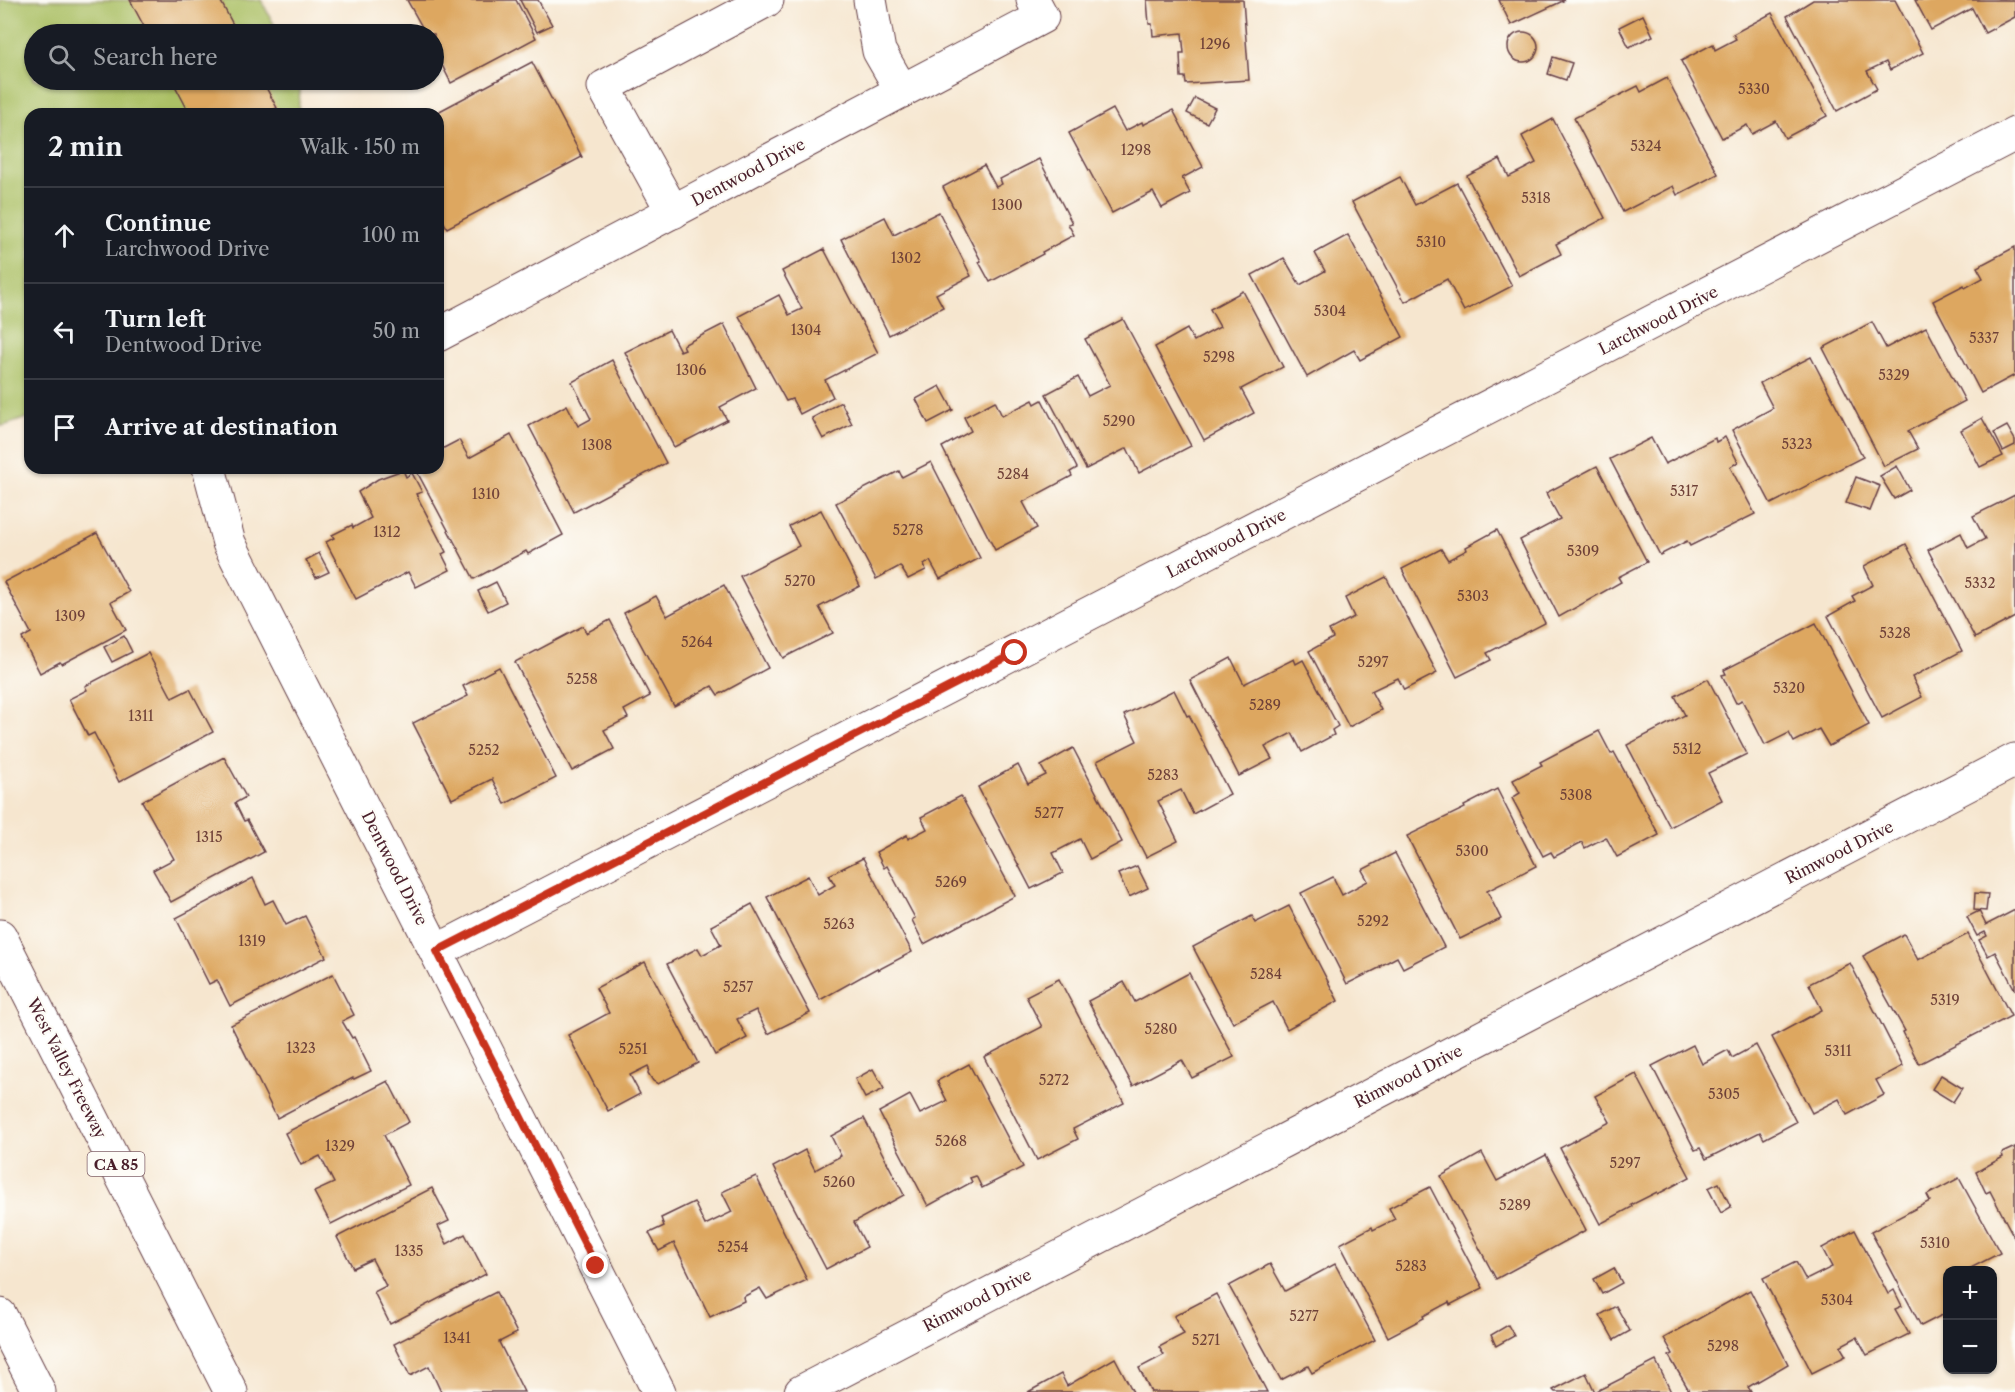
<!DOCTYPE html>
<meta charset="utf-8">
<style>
body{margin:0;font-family:"Libre Caslon Text",serif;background:#20242c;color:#f1f3f6}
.controls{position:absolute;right:18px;bottom:18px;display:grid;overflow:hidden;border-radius:12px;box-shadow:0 2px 4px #0004}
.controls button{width:54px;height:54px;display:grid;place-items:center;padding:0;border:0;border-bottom:2px solid #363941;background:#171b24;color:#f1f3f6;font:30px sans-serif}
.stop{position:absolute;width:18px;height:18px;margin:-14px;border:4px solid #c8321e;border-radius:50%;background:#fff}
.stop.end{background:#c8321e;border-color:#fff;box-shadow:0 2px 6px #0008}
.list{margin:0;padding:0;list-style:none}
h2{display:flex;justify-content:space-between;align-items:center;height:78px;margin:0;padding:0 24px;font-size:26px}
h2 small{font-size:20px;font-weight:400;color:#9ea1a6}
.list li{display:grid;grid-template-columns:39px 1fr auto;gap:18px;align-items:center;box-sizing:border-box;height:96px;padding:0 24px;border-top:2px solid #363941}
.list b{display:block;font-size:22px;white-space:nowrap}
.list p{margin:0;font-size:20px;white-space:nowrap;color:#9ea1a6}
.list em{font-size:20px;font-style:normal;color:#9ea1a6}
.icon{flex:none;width:33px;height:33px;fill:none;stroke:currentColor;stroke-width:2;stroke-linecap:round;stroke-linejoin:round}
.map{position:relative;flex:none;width:2015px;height:1392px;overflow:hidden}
.search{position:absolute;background:#171b24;box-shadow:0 2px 4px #0004;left:24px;top:24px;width:420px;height:66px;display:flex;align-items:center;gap:15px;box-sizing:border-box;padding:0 21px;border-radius:33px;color:#9ea1a6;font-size:22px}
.panel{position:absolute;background:#171b24;box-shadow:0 2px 4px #0004;left:24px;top:108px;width:420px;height:366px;border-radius:18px}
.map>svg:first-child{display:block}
.green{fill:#abc065;stroke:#7a7048;stroke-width:1.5}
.building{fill:#dda760}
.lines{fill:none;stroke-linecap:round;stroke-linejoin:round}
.minor-casing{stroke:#643d44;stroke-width:35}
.highway-casing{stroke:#643d44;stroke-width:35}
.minor{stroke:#fff;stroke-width:33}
.highway{stroke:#fff;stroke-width:33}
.route{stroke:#c8321e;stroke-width:8}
.labels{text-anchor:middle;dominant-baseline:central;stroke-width:4.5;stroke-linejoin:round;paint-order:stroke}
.number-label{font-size:14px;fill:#6f4138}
.shield{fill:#fdfcf7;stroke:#806168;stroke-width:1.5}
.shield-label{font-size:15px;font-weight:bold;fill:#4a1f2b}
.street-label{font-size:16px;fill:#4a1f2b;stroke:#fdfcf7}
</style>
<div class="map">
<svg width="2015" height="1392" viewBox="0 0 2015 1392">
<rect width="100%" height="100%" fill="#fdfcf7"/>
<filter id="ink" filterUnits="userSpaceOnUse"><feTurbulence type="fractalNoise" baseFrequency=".0167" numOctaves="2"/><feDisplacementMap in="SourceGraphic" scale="12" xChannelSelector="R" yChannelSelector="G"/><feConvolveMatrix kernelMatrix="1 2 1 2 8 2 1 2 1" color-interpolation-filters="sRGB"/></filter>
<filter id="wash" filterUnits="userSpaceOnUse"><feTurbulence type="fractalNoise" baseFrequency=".008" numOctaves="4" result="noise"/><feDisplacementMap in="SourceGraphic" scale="24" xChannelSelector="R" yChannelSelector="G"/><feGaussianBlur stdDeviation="1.35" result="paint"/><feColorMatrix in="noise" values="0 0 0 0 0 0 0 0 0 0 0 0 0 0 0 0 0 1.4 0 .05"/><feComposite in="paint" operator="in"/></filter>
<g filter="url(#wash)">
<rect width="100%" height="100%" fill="#f6e6cf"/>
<path class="green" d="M0,0H261L279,34H34V80H301L298,114H30V417L3,426L0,425Z"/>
<g id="blocks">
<g class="building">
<path d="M130,0H220L238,34H148Z"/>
<path d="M407,0H516L536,38L451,83L434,49V34H426Z"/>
<path d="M520,0H538L552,25L537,32Z"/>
<path d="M1147,0H1243L1249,80L1186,84L1185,77H1181L1180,53H1184L1182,33L1153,36L1152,24H1149Z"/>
<path d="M1499,0H1565L1511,25Z"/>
<path d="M1813,0H1895L1923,53L1890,70L1886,62L1867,71L1877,89L1837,111L1787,16Z"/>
<path d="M1915,0H2015V17L1985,33L1972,8L1931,30Z"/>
<path d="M1772,13L1827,116L1785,138L1776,121L1752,134L1747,125L1722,138L1681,61L1713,44L1715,50L1736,39L1733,34Z"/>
<path d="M1643,15L1653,36L1629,47L1619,27Z"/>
<circle cx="1523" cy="47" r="15"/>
<path d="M1553,57L1572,63L1566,80L1548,74Z"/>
<path d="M532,62L582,157L447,228L438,211V114H434Z"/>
<path d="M1667,78L1718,174L1677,195L1673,186L1623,212L1574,118L1638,86L1641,92Z"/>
<path d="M172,80H262L277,108L265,114H190Z"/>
<path d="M1195,98L1215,108L1207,123L1187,113Z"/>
<path d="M1113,109L1125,131L1142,122L1143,125L1173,110L1203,167L1182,178L1190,193L1162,208L1153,192L1112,213L1069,133Z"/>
<path d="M1553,119L1605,218L1556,244L1561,254L1519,276L1467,176L1500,159L1509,177L1536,163L1522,136Z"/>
<path d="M1039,159L1072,223L1068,224L1074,235L1042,252L1043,254L990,282L979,262L981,261L943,187L984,165L996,187L1002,184L1000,179Z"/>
<path d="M1400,177L1415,205L1457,183L1512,286L1464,311L1447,279L1405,302L1352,202Z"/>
<path d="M939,212L971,276L936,294L943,307L889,335L841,239L885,217L894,235Z"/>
<path d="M1348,235L1403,337L1360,360L1354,350L1307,377L1252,275L1284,258L1300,285L1325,271L1315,253Z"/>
<path d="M2015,247V375L1981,393L1933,301L1964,285L1965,288L1983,278L1977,267Z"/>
<path d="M824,249L878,353L825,380L833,397L800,414L792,399L786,401L739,316L779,295L789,315L802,309L782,271Z"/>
<path d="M1243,291L1283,367L1241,389L1254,413L1204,440L1155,347L1187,329L1194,341L1220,327L1210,309Z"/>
<path d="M1123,319L1191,446L1139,473L1127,448L1086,469L1046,394L1078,377L1088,396L1110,385L1085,339Z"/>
<path d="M1872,322L1886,348L1926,327L1965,401L1908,431L1918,449L1884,466L1823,348Z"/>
<path d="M724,324L756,388L720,407L727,420L674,447L625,352L669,330L680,351L685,349L683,345Z"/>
<path d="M1811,357L1863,457L1771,504L1732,430L1773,408L1760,383Z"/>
<path d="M612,360L666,463L574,512L529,426L567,405L578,426L591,419L572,382Z"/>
<path d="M940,386L953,410L928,423L916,399Z"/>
<path d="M1033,400L1035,404L1042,400L1077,468L1070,472L1072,476L1023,502L1037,528L995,550L942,447L971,431L964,417L995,401L1002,416Z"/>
<path d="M841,402L852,424L823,439L812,418Z"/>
<path d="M1982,418L2003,456L1980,467L1961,430Z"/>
<path d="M2007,426L2015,440V445L2003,451L1994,433Z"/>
<path d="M511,435L563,535L528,554L526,551L474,579L415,468H438V451L459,440L469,458Z"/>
<path d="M1725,437L1738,462L1730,467L1755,514L1690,546L1687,541L1660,555L1610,459L1651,438L1665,464L1715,438L1716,442Z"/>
<path d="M931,462L980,558L940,579L930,561L924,565L926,570L908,579L900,566L876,579L836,503L899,471L902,477Z"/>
<path d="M1597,466L1647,562L1618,577L1621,582L1559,617L1520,540L1560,519L1546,493Z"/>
<path d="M1897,466L1910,490L1894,499L1880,476Z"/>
<path d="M403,470L406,477L412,473L422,492L416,494L446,552L442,554L450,570L416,587L408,572L356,599L326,542L334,538L332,535L352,525L353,528L371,518L358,492L378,479Z"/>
<path d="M1856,477L1880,486L1870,511L1846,503Z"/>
<path d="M2015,495V617L1975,638L1928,550L1961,533L1968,548L1985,539L1973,516Z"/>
<path d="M821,510L860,586L819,607L833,633L783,658L740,576L799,546L789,526Z"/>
<path d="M1497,530L1545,623L1487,653L1491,660L1457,677L1402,569L1441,549L1448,560L1467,550L1466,547Z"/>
<path d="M97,533L129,592L111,602L126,630L62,664L60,662L40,673L22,638L31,633L4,582Z"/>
<path d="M1906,544L1962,651L1912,677L1922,697L1882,718L1828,616L1855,601L1852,596L1873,585L1864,566Z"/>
<path d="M319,553L329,572L316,578L306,560Z"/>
<path d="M1386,577L1437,673L1404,690L1398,678L1371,691L1381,710L1349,727L1309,651L1333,638L1329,630L1354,617L1345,598Z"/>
<path d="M496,582L506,602L488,611L478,591Z"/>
<path d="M724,585L768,668L718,695L712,686L674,706L624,613L656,596L667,616Z"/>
<path d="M610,620L650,696L624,710L628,718L604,730L614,749L572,771L515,662L583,626L586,633Z"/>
<path d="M1816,623L1869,725L1829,746L1819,729L1794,742L1789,733L1765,745L1742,700L1736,703L1722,675L1726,674L1724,670Z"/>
<path d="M124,636L132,652L112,662L104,647Z"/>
<path d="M148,653L172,698L190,689L213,732L119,782L94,733L88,736L69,699L87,690L85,686Z"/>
<path d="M1231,658L1244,684L1294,659L1296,664L1303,660L1338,726L1332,730L1334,735L1302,752L1292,733L1265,747L1272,759L1239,776L1190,680Z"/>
<path d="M499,667L556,778L505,804L492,779L452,799L413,723L468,696L463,686Z"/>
<path d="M1708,679L1747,754L1708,773L1722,800L1670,827L1627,745L1685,715L1675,696Z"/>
<path d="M1174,690L1187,716L1189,715L1230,794L1193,814L1181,790L1158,801L1178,841L1146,857L1097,761L1137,741L1124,715Z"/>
<path d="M1599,731L1611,754L1614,752L1659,835L1617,857L1606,837L1585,848L1582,842L1554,857L1551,852L1543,856L1512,798L1520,793L1513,780L1542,765L1540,762Z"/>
<path d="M1073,748L1122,842L1090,859L1080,839L1053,853L1063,873L1031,889L978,787L1018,765L1028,784L1046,775L1041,766Z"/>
<path d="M224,757L246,797L235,803L244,821L247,820L264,852L171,902L153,870L174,859L142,801Z"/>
<path d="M1497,789L1536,866L1487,891L1501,919L1460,939L1407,836L1465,808L1464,806Z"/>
<path d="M961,796L1015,896L924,944L912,920L915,918L887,866L884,868L876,852L907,835L908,839L927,829L921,817Z"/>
<path d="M1395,853L1444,947L1403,968L1397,957L1380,966L1381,967L1347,984L1301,893L1333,877L1342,895L1368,881L1362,870Z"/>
<path d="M863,858L912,952L878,970L877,968L820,1000L767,897L808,876L818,895L835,885L829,875Z"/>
<path d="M1137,866L1148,888L1129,897L1118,874Z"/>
<path d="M253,878L265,904L273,900L286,925L305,916L326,957L230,1006L217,980L209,984L176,918Z"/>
<path d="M1975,893L1988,894L1986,911L1974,910Z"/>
<path d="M752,904L810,1013L768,1034L756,1010L737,1019L747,1038L715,1055L667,964L698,948L702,955L721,945L711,926Z"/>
<path d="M1289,906L1338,1001L1287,1029L1273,1002L1233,1023L1193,947L1252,916L1255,923Z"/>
<path d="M2015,910V990L1995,952L1988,956L1979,940L1987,936L1985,932L1977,936L1967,917L1979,911L1986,925Z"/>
<path d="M1904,934L1918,960L1968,934L2011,1016L1919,1064L1903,1032L1905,1031L1863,956Z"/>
<path d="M645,962L698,1063L658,1084L653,1081L648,1073L649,1068L648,1066L630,1075L640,1094L608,1111L568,1035L609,1013L596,988Z"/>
<path d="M1850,963L1903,1066L1876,1080L1884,1095L1847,1115L1839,1099L1812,1113L1772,1037L1822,1010L1809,984Z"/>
<path d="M1189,973L1234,1057L1192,1078L1182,1060L1133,1086L1088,1001L1124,982L1135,1002Z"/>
<path d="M333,974L354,1015L342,1021L352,1038L354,1037L371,1071L354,1079L353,1078L277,1118L231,1025Z"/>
<path d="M1059,979L1124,1103L1073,1129L1078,1139L1037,1160L984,1057L1042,1027L1026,996Z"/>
<path d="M1693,1045L1702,1064L1728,1050L1732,1058L1756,1045L1796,1122L1764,1139L1760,1132L1706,1159L1700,1148L1695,1150L1652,1066Z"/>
<path d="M969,1064L1023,1167L982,1188L976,1176L970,1178L972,1182L928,1206L879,1112L910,1095L920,1114L947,1101L937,1081Z"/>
<path d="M873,1069L884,1089L865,1098L855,1079Z"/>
<path d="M1636,1074L1690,1177L1658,1194L1657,1192L1631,1205L1632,1207L1600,1224L1560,1148L1610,1122L1595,1096Z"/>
<path d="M1941,1075L1962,1088L1953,1102L1932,1089Z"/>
<path d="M388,1081L409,1122L384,1135L409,1185L331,1224L314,1192L334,1183L320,1156L301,1165L285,1133Z"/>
<path d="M864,1118L904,1195L854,1222L867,1247L826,1269L773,1167L805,1150L815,1170L841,1156L831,1136Z"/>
<path d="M2015,1147V1239L1990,1191L1986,1193L1976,1172L2003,1157L2002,1153Z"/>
<path d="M1482,1153L1497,1181L1546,1155L1586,1230L1496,1279L1441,1176Z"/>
<path d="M756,1176L807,1280L767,1299L760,1288L743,1297L744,1301L710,1317L674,1243L659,1251L649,1233L664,1226L661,1218L694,1202L705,1225L732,1212L722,1192Z"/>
<path d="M1959,1178L2000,1253L1967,1270H1948V1312L1921,1326L1871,1232L1930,1201L1927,1195Z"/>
<path d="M1719,1183L1731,1207L1721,1213L1708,1188Z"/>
<path d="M1430,1187L1483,1288L1450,1305L1449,1302L1423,1316L1424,1318L1388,1337L1340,1244L1372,1227L1373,1230L1395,1219L1389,1208Z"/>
<path d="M432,1188L449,1221L438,1226L447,1244L465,1234L486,1274L390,1324L374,1292L386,1286L372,1259L353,1268L337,1237Z"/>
<path d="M1855,1230L1888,1294L1894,1290L1902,1306L1895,1309L1909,1334L1867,1355L1857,1337L1840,1346L1846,1356L1812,1373L1763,1278L1796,1262L1806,1280L1832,1267L1822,1248Z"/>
<path d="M1270,1264L1285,1291L1335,1264L1375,1340L1312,1373L1308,1366L1281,1380L1229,1286Z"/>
<path d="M1614,1268L1622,1283L1602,1294L1594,1279Z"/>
<path d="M1750,1290L1788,1364L1748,1387L1751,1392H1690L1669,1356L1673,1354L1664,1338Z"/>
<path d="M496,1292L517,1333L499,1342L524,1392H441L429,1366L410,1376L394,1344Z"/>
<path d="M1216,1294L1267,1392H1151L1139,1368L1164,1355L1159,1347L1184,1334L1174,1316Z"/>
<path d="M1616,1306L1630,1331L1614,1340L1600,1315Z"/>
<path d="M1508,1325L1514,1336L1496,1346L1491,1335Z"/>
<path d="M1115,1358L1133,1392H1028L1061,1374L1067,1386Z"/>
<path d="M1656,1361L1671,1392H1555L1553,1390L1586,1373L1595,1392Z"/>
</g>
</g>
</g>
<g filter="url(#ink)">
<use href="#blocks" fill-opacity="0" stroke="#643d44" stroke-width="1.5"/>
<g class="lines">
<g class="minor-casing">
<g id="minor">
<path d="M870,0L879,51L902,91"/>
<path d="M673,212L604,87L767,0"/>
<path d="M438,335L1042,17L1033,0"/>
<path d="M209,468L229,543L659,1392"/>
<path d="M437,951L2015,134"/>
<path d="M801,1392L2015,760"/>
</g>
</g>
<g class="highway-casing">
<g id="highway">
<path d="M0,936L231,1392"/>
<path d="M0,1315L39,1392"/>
</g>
</g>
<use href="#minor" class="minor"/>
<use href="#highway" class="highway"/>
</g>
</g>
<g class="lines" filter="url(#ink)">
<path class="route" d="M596,1266L437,951L1015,653"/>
</g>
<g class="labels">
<g class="number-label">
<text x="1215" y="44">1296</text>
<text x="1754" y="89">5330</text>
<text x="1646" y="146">5324</text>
<text x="1136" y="150">1298</text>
<text x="1536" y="198">5318</text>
<text x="1007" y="205">1300</text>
<text x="1431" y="242">5310</text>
<text x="906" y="258">1302</text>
<text x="1330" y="311">5304</text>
<text x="806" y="330">1304</text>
<text x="1984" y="338">5337</text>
<text x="1219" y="357">5298</text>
<text x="691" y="370">1306</text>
<text x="1894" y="375">5329</text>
<text x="1119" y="421">5290</text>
<text x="1797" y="444">5323</text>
<text x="597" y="445">1308</text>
<text x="1013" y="474">5284</text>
<text x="1684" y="491">5317</text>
<text x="486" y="494">1310</text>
<text x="908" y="530">5278</text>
<text x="387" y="532">1312</text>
<text x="1583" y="551">5309</text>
<text x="800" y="581">5270</text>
<text x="1980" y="583">5332</text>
<text x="1473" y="596">5303</text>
<text x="70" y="616">1309</text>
<text x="1895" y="633">5328</text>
<text x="697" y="642">5264</text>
<text x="1373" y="662">5297</text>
<text x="582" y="679">5258</text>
<text x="1789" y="688">5320</text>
<text x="1265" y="705">5289</text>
<text x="141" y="716">1311</text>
<text x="1687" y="749">5312</text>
<text x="484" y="750">5252</text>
<text x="1163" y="775">5283</text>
<text x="1576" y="795">5308</text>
<text x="1049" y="813">5277</text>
<text x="209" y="837">1315</text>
<text x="1472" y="851">5300</text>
<text x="951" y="882">5269</text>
<text x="1373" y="921">5292</text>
<text x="839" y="924">5263</text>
<text x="252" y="941">1319</text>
<text x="1266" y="974">5284</text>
<text x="738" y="987">5257</text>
<text x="1945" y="1000">5319</text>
<text x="1161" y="1029">5280</text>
<text x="301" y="1048">1323</text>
<text x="633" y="1049">5251</text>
<text x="1838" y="1051">5311</text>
<text x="1054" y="1080">5272</text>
<text x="1724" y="1094">5305</text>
<text x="951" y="1141">5268</text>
<text x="340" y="1146">1329</text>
<text x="1625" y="1163">5297</text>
<text x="839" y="1182">5260</text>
<text x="1515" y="1205">5289</text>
<text x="1935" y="1243">5310</text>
<text x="733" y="1247">5254</text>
<text x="409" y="1251">1335</text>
<text x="1411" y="1266">5283</text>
<text x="1837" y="1300">5304</text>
<text x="1304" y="1316">5277</text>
<text x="457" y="1338">1341</text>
<text x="1206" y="1340">5271</text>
<text x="1723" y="1346">5298</text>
</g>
<rect class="shield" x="87.5" y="1152" width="57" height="24" rx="4.5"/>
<g class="shield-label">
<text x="116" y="1164">CA 85</text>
</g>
<g class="street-label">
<text transform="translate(748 172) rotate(-28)">Dentwood Drive</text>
<text transform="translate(1658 320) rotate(-27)">Larchwood Drive</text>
<text transform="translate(1226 543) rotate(-27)">Larchwood Drive</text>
<text transform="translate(1839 852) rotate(-27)">Rimwood Drive</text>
<text transform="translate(395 868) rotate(63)">Dentwood Drive</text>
<text transform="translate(67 1068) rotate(63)">West Valley Freeway</text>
<text transform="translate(1408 1076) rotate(-27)">Rimwood Drive</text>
<text transform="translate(977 1300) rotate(-27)">Rimwood Drive</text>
</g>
</g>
</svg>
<div class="controls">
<button>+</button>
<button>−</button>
</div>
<div class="stop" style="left:1015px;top:653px"></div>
<div class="stop end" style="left:596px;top:1266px"></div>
<div class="search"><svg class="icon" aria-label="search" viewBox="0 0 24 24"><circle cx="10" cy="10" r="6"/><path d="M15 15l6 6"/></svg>Search here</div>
<section class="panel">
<h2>2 min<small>Walk · 150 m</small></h2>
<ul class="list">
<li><svg class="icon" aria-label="ahead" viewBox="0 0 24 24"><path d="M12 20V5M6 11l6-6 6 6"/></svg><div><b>Continue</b><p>Larchwood Drive</p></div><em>100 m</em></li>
<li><svg class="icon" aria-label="left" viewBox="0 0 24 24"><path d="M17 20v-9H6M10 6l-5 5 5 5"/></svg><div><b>Turn left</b><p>Dentwood Drive</p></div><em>50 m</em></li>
<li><svg class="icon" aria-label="arrive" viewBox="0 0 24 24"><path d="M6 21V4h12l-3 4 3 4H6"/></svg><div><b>Arrive at destination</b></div></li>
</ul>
</section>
</div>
